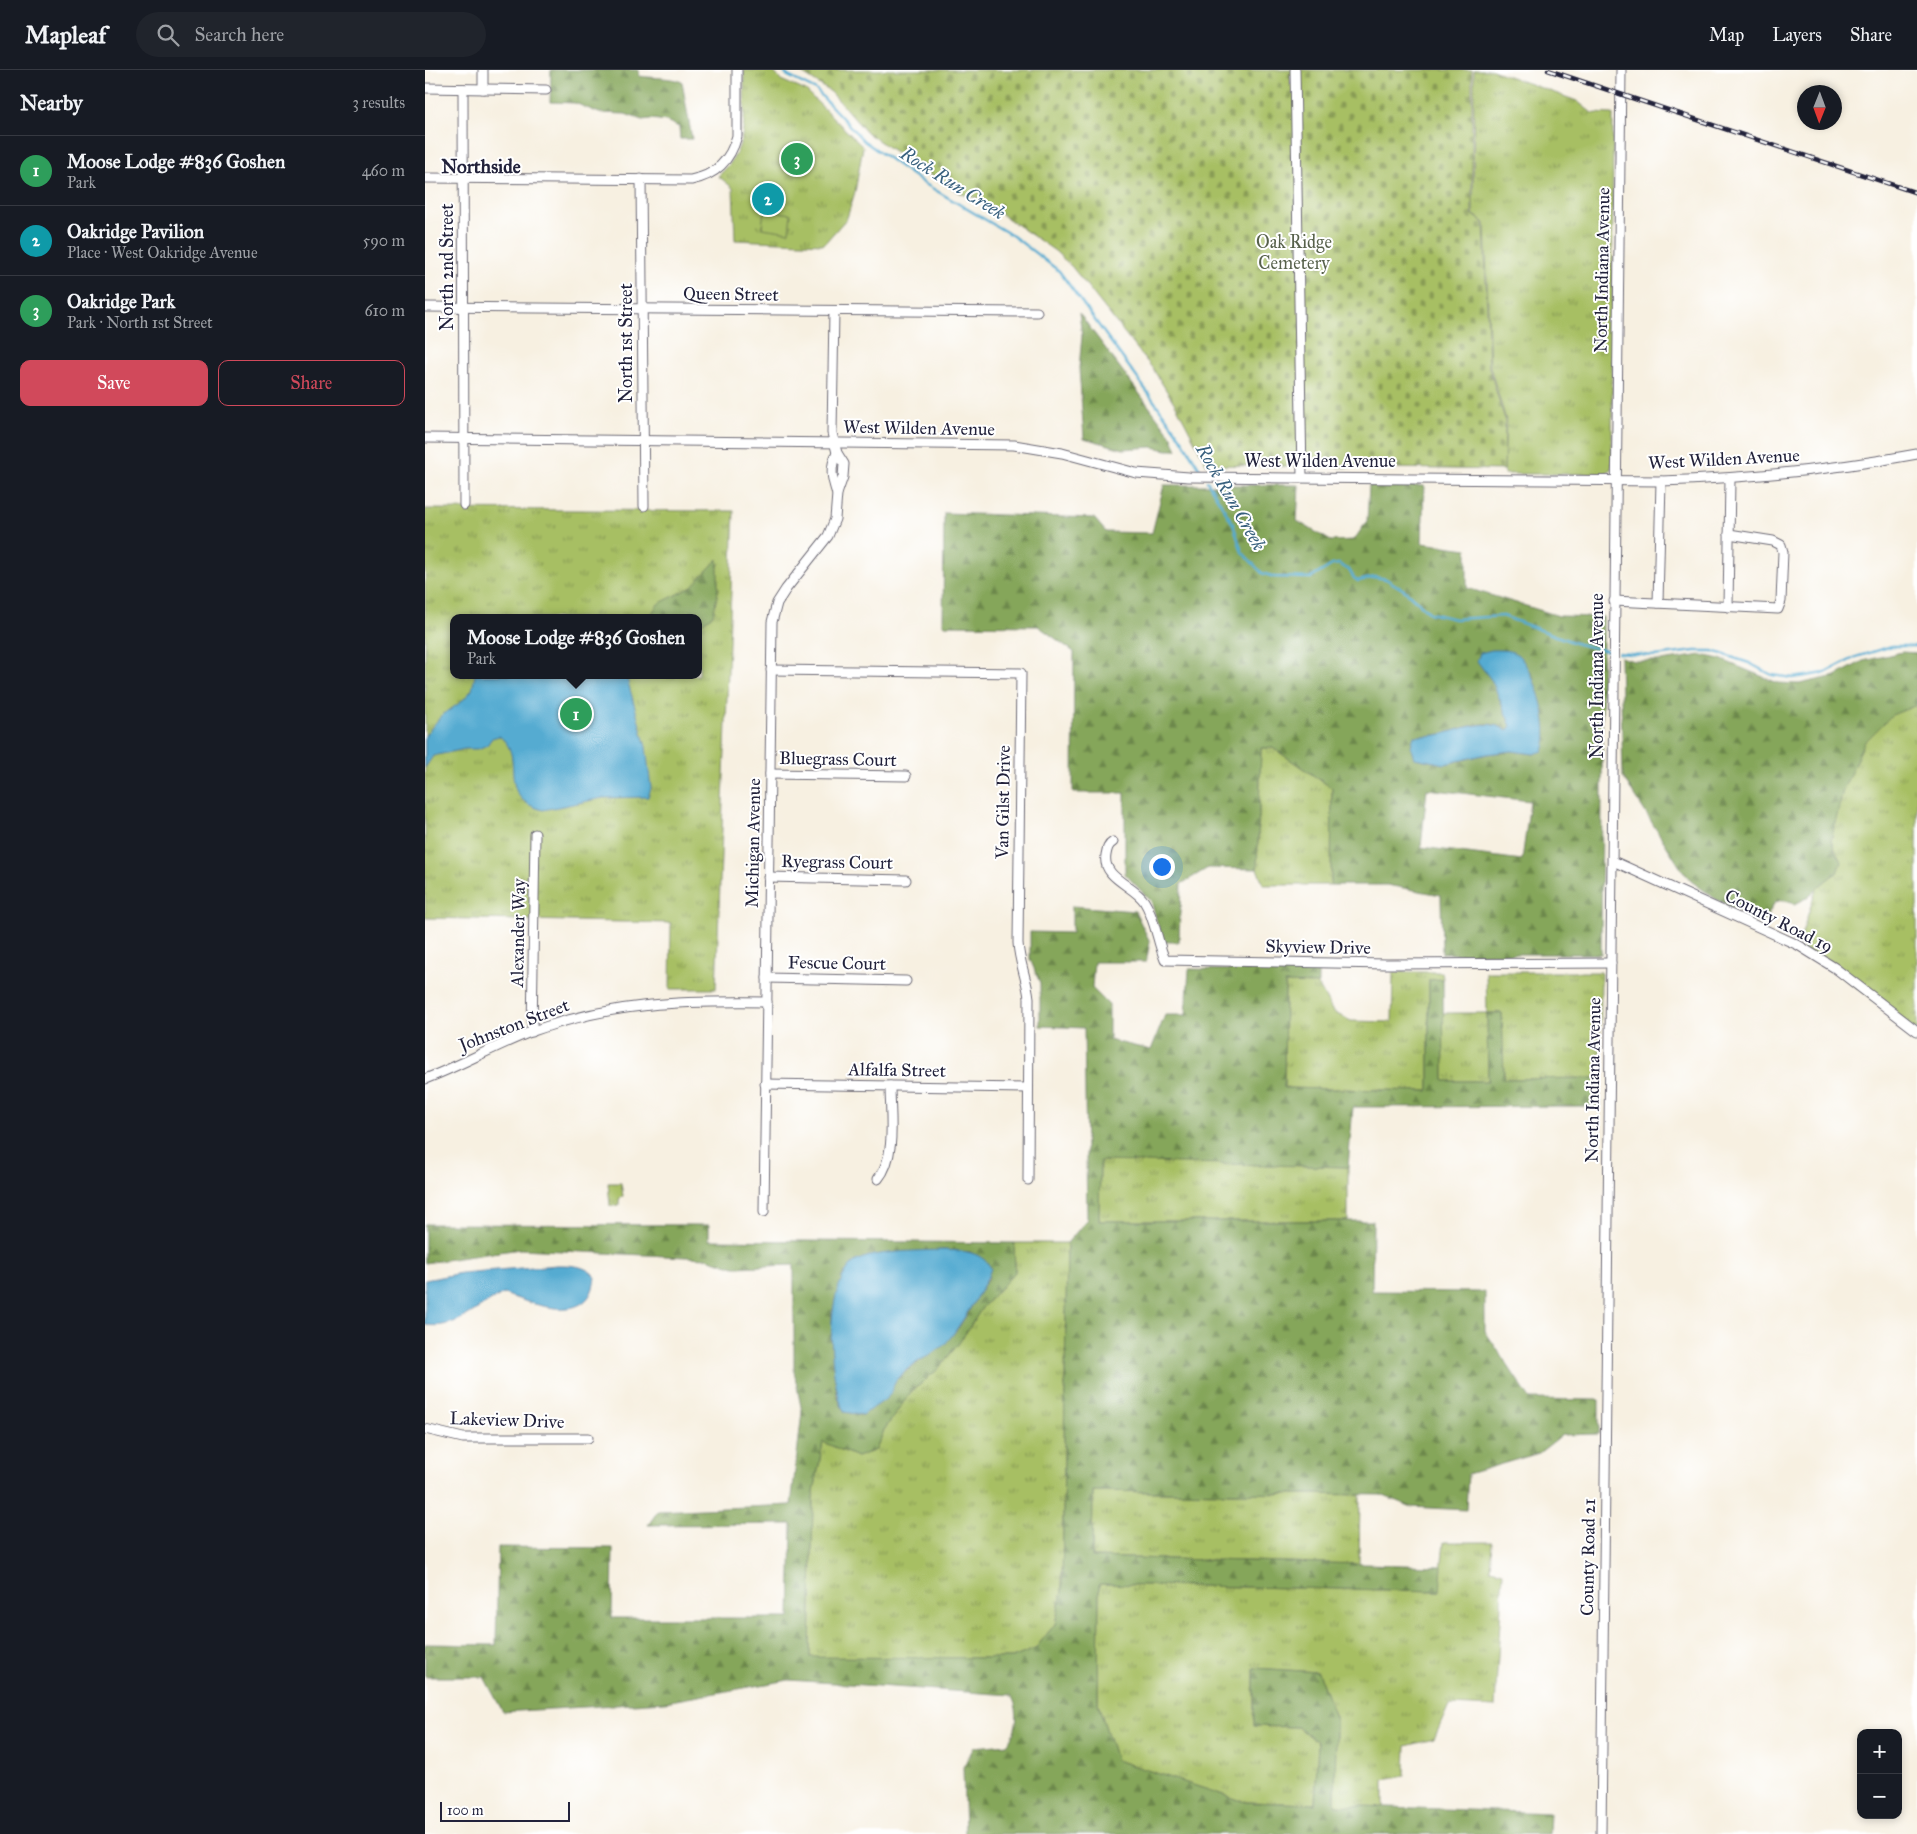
<!DOCTYPE html>
<meta charset="utf-8">
<style>
body{margin:0;font-family:"IM FELL Great Primer",serif;background:#20242c;color:#f1f3f6}
.controls{position:absolute;right:15px;bottom:15px;display:grid;overflow:hidden;border-radius:10px;box-shadow:0 2px 8px #0003}
.controls button{width:45px;height:45px;display:grid;place-items:center;padding:0;border:0;border-bottom:1px solid #363941;background:#171b24;color:#f1f3f6;font:25px sans-serif}
.compass{position:absolute;left:1372px;top:15px;width:45px;height:45px;border-radius:50%;background:#171b24;box-shadow:0 2px 8px #0003;rotate:181deg}
.scale{position:absolute;left:15px;bottom:12px;width:130px;box-sizing:border-box;padding-left:5px;border:2px solid #22223b;border-top:0;font-size:14px;line-height:18px;white-space:nowrap;color:#22223b;-webkit-text-stroke:4px #fff;paint-order:stroke}
.you{position:absolute;left:736px;top:796px;width:18px;height:18px;margin:-12px;border:4px solid #fff;border-radius:50%;background:#1a73e8;box-shadow:0 0 0 8px #1a73e833}
.badge{display:grid;place-items:center;width:32px;height:32px;border-radius:50%;background:#d1495b;color:#fff;font-size:16px;font-weight:700}
.pin{position:absolute;translate:-50% -50%;border:2px solid #fff;box-shadow:0 1px 5px #0006}
.popup{position:absolute;left:25px;top:544px;width:252px;height:65px;box-sizing:border-box;display:grid;place-content:center;border-radius:10px;background:#171b24;filter:drop-shadow(0 1px 4px #0005);font-size:16px;white-space:nowrap;color:#9ea1a6}
.popup b{font-size:19px;color:#f1f3f6}
.popup::after{content:'';position:absolute;left:50%;top:100%;margin-left:-10px;border:10px solid transparent;border-top-color:#171b24}
.list{margin:0;padding:0;list-style:none}
h2{display:flex;justify-content:space-between;align-items:center;height:65px;margin:0;padding:0 20px;font-size:21px}
h2 small{font-size:16px;font-weight:400;color:#9ea1a6}
.list li{display:grid;grid-template-columns:32px 1fr auto;gap:15px;align-items:center;box-sizing:border-box;height:70px;padding:0 20px;border-top:1px solid #363941}
.list b{display:block;font-size:19px;white-space:nowrap}
.list p{margin:0;font-size:16px;white-space:nowrap;color:#9ea1a6}
.list em{font-size:16px;font-style:normal;color:#9ea1a6}
.actions{display:flex;gap:10px;padding:15px 20px}
.actions a{flex:1;padding:11px 0;border:1px solid #d1495b;border-radius:10px;text-align:center;font-size:18px;color:#d1495b}
.actions .main{background:#d1495b;color:#fff}
.icon{flex:none;width:28px;height:28px;fill:none;stroke:currentColor;stroke-width:2;stroke-linecap:round;stroke-linejoin:round}
.map{position:relative;flex:none;width:1492px;height:1764px;overflow:hidden}
header{display:flex;align-items:center;gap:30px;box-sizing:border-box;height:70px;padding:0 25px;background:#171b24;border-bottom:1px solid #363941}
header strong{font-size:24px}
nav{display:flex;gap:28px;margin-inline-start:auto;font-size:18px}
.search{width:350px;height:45px;background:#20242c;display:flex;align-items:center;gap:12px;box-sizing:border-box;padding:0 18px;border-radius:28px;color:#9ea1a6;font-size:19px}
main{display:flex}
aside{flex:1;background:#171b24}
.map>svg:first-child{display:block}
.grass{fill:url(#grass-tufts);stroke:#647050;fill-rule:evenodd}
.forest{fill:url(#forest-firs);stroke:#54644a;fill-rule:evenodd}
.cemetery{fill:url(#cemetery-stones);stroke:#647050}
.pitch{fill:#a7bf64;stroke:#647050}
.water{fill:#54abd1;stroke:#3b6686}
.lines{fill:none;stroke-linecap:round;stroke-linejoin:round}
.stream{stroke:#54abd1;stroke-width:2.5}
.minor-casing{stroke:#6d6a75;stroke-width:11}
.minor{stroke:#fff;stroke-width:9}
.rail-casing{stroke:#22223b;stroke-width:4.5}
.rail{stroke:#fff;stroke-width:2.5;stroke-dasharray:8;stroke-linecap:butt}
.labels{text-anchor:middle;dominant-baseline:central;stroke-width:4;stroke-linejoin:round;paint-order:stroke}
.park-label{font-size:18px;fill:#57614b;stroke:#fff}
.street-label{font-size:18px;fill:#22223b;stroke:#fff}
.neighbourhood-label{font-size:19px;font-weight:bold;fill:#22223b;stroke:#fff}
.water-label{font-size:19px;font-style:italic;fill:#38607e;stroke:#fff}
</style>
<header>
<strong>Mapleaf</strong>
<div class="search"><svg class="icon" aria-label="search" viewBox="0 0 24 24"><circle cx="10" cy="10" r="6"/><path d="M15 15l6 6"/></svg>Search here</div>
<nav><a>Map</a><a>Layers</a><a>Share</a></nav>
</header>
<main>
<aside>
<h2>Nearby<small>3 results</small></h2>
<ul class="list">
<li><span class="badge" style="background:#2e9e5b">1</span><div><b>Moose Lodge #836 Goshen</b><p>Park</p></div><em>460 m</em></li>
<li><span class="badge" style="background:#0f9aa8">2</span><div><b>Oakridge Pavilion</b><p>Place · West Oakridge Avenue</p></div><em>590 m</em></li>
<li><span class="badge" style="background:#2e9e5b">3</span><div><b>Oakridge Park</b><p>Park · North 1st Street</p></div><em>610 m</em></li>
</ul>
<div class="actions"><a class="main">Save</a><a>Share</a></div>
</aside>
<div class="map">
<svg width="1492" height="1764" viewBox="0 0 1492 1764">
<defs>
<pattern id="grass-tufts" width="24" height="20" patternUnits="userSpaceOnUse" patternTransform="scale(1.25)"><rect width="24" height="20" fill="#a7bf64"/><path d="M3 7l-1-3M5 7V3M7 7l1-3M15 17l-1-3M17 17v-4M19 17l1-3" fill="none" stroke="#889b54"/></pattern>
<pattern id="forest-firs" width="22" height="20" patternUnits="userSpaceOnUse" patternTransform="scale(1.25)"><rect width="22" height="20" fill="#85a65a"/><path d="M5 1l3.5 6h-7zM16 11l3.5 6h-7z" fill="#6c874c"/></pattern>
<pattern id="cemetery-stones" width="16" height="16" patternUnits="userSpaceOnUse" patternTransform="scale(1.25)"><rect width="16" height="16" fill="#a7bf64"/><path d="M2 7V4a2 2 0 0 1 4 0v3zM10 15v-3a2 2 0 0 1 4 0v3z" fill="#889b54"/></pattern>
</defs>
<rect width="100%" height="100%" fill="#fff"/>
<filter id="ink" filterUnits="userSpaceOnUse"><feTurbulence type="fractalNoise" baseFrequency=".02" numOctaves="2"/><feDisplacementMap in="SourceGraphic" scale="10" xChannelSelector="R" yChannelSelector="G"/><feConvolveMatrix kernelMatrix="1 2 1 2 8 2 1 2 1" color-interpolation-filters="sRGB"/></filter>
<filter id="wash" filterUnits="userSpaceOnUse"><feTurbulence type="fractalNoise" baseFrequency=".0096" numOctaves="4" result="noise"/><feDisplacementMap in="SourceGraphic" scale="20" xChannelSelector="R" yChannelSelector="G"/><feGaussianBlur stdDeviation="1.12" result="paint"/><feColorMatrix in="noise" values="0 0 0 0 0 0 0 0 0 0 0 0 0 0 0 0 0 1.4 0 .05"/><feComposite in="paint" operator="in"/></filter>
<g filter="url(#wash)">
<rect width="100%" height="100%" fill="#f7f0e1"/>
<g class="grass">
<path d="M319,0H347L356,10L381,21L438,77L430,122L422,148L399,174L310,170L308,118L293,106C327,77 318,41 319,0Z"/>
<path d="M1049,0H1067L1152,31L1167,43L1188,44L1187,395L1186,399L1180,404H1079L1081,350L1065,297L1060,153L1048,144Z"/>
<path d="M0,439L309,441L291,919H245L246,853L0,848ZM28,548H274V605H28Z"/>
<path d="M1492,632V961L1373,875L1400,792L1414,719L1435,671L1464,643Z"/>
<path d="M836,678H848L907,718L906,815H839L832,799Z"/>
<path d="M968,902H1017L1018,909L1004,910V1021L859,1018L860,913L893,914L908,942L926,951L967,952Z"/>
<path d="M1061,902H1176L1175,1008L1079,1009L1077,943H1062L1063,1011H1019L1018,943H1062Z"/>
<path d="M675,1090L923,1097V1151H674Z"/>
<path d="M183,1113H196L198,1126L194,1129V1135L185,1136Z"/>
<path d="M589,1173H642L637,1522L630,1554L610,1579L587,1588H385L388,1428L398,1372L432,1387L451,1380L459,1360L485,1323L512,1300L534,1273L557,1238L590,1202Z"/>
<path d="M668,1421L935,1425L934,1494L667,1487Z"/>
<path d="M1019,1472H1067L1065,1499L1078,1502L1070,1637L1024,1635L1009,1669L981,1676L980,1706L959,1710V1737L910,1735L911,1650L893,1602L829,1598V1656L873,1657L893,1672L890,1734L820,1732L691,1690L673,1634L674,1514L1014,1521Z"/>
</g>
<g class="forest">
<path d="M126,0H214V6C227,8 246,7 257,12L267,69H255L254,57L241,51L226,49L217,50L200,44L174,43L150,33L125,32Z"/>
<path d="M654,243L747,367L752,380H742L727,377L698,379L659,368L654,298L657,266Z"/>
<path d="M739,415H874L872,451L906,471L929,470L942,451L944,415L999,416L997,473L1042,479V518L1134,546L1178,547L1176,884H1017L1016,825L962,815H906L907,718L848,678H836L832,799L783,798L756,814L754,872H738L726,831L700,804V723H648L649,582L613,556L518,555L519,443L669,448L681,462L727,463ZM1067,611L1109,684L1087,681L1062,684L1020,694L990,688L989,666C998,666 1008,666 1017,664C1037,659 1064,646 1082,661L1086,656ZM1002,719L1105,731L1097,790L996,777Z"/>
<path d="M293,489V522L288,545L274,555V548H224L233,534L265,518Z"/>
<path d="M1477,582L1492,583V635L1467,645L1439,673L1418,720L1406,771L1416,792L1412,803C1396,812 1387,827 1370,834L1358,830L1350,832L1340,850L1335,851L1292,830L1266,811L1255,797L1198,707L1195,587L1210,591H1236L1277,585L1295,589L1353,613L1374,614L1411,606L1438,591Z"/>
<path d="M647,836L710,841L725,872L721,892H669L667,918L684,935V970L726,980L740,945H761L764,899L893,901V914L860,913L859,1018L1004,1021V910L1018,909L1019,1011H1063L1062,943H1077L1079,1009L1175,1008V1036L928,1037L923,1097L675,1091L674,1151H948L947,1221L1060,1222V1261L1105,1329L1174,1330V1364L1137,1365L1114,1383L1043,1404L1041,1440L987,1437L956,1425L668,1421L667,1487L1017,1496L1015,1521L674,1514L673,1634L691,1690L820,1732L890,1734L893,1672L873,1657L829,1656V1598L893,1602L911,1650L910,1735L1125,1743L1124,1764H540L538,1697L549,1677L582,1674C593,1660 595,1640 586,1625L364,1610L240,1632L78,1642L59,1607H0V1574L71,1575L73,1477L188,1478L187,1548H365L367,1454L223,1455L233,1441L366,1435L377,1342L369,1301V1195L309,1197L282,1188L95,1179L0,1193V1154L284,1155V1170L589,1173L590,1202L557,1238L534,1273L512,1300L485,1323L459,1360L451,1380L432,1387L398,1372L388,1428L385,1587L587,1588L610,1579L630,1554L637,1522L642,1173L662,1150L659,958L615,956V913L605,889V862L647,863ZM518,1180L546,1182L564,1207C553,1223 545,1241 534,1257C518,1279 493,1290 472,1309C460,1320 451,1335 438,1345L419,1342L412,1325L407,1282V1241L443,1186Z"/>
</g>
<path class="cemetery" d="M372,0H1047V144L1059,153L1064,298L1080,350L1079,400L782,395L753,339L728,299L647,197L630,181L553,128L539,125L502,103L442,63L406,22Z"/>
<path class="pitch" d="M339,140L366,144L364,162L337,158Z"/>
<g class="water">
<path d="M1067,580C1077,580 1089,579 1096,588C1112,608 1127,657 1118,681L1109,684L1087,681L1062,684L1020,694L990,688L986,676L989,666C998,666 1008,666 1017,664C1037,659 1064,647 1082,661L1086,656L1067,611L1052,591L1055,583Z"/>
<path d="M50,605H201L221,677L226,718L223,727L178,728L118,740C68,727 103,686 74,666L67,668L62,675L53,679H40L8,686L0,698V666L16,646L36,632L47,620Z"/>
<path d="M518,1180C537,1181 555,1180 566,1198C563,1211 529,1267 518,1276C503,1287 483,1295 471,1310C468,1314 468,1320 465,1324C460,1332 445,1339 438,1345L419,1342C404,1308 398,1224 426,1195C440,1180 497,1181 518,1180Z"/>
<path d="M132,1195C146,1195 160,1195 170,1206C167,1258 108,1234 79,1224C50,1236 34,1260 0,1255V1210L36,1203Z"/>
</g>
<g class="lines">
<g class="stream">
<path d="M357,0L363,6L391,20L439,71L500,114L588,166L634,201L756,368L778,404"/>
<path d="M782,411L808,454L817,482L837,503L849,507L886,508L907,495L914,494L924,500L929,508L933,511L950,507L961,509L979,520L1005,543L1030,549L1078,546L1153,574L1187,582"/>
<path d="M1193,583L1230,586L1270,581H1288L1324,593L1347,605L1368,608L1400,603L1431,587L1467,576H1492"/>
</g>
</g>
</g>
<g filter="url(#ink)">
<g class="lines">
<g class="minor-casing">
<g id="minor">
<path d="M58,0V19"/>
<path d="M870,0L877,407"/>
<path d="M0,18L121,20"/>
<path d="M38,19L39,435"/>
<path d="M0,108L266,110C291,105 305,91 312,66V0"/>
<path d="M216,109L219,436"/>
<path d="M0,237L612,242"/>
<path d="M0,368L589,375L637,383L711,403L764,407L1236,411C1322,408 1407,400 1492,384"/>
<path d="M412,383C404,398 407,409 412,424"/>
<path d="M1189,531L1353,539L1356,531L1358,482L1356,475L1348,471L1304,464"/>
<path d="M1233,533L1236,411"/>
<path d="M1303,537L1305,409"/>
<path d="M346,600L596,603L593,873C594,892 602,909 604,928L603,1110"/>
<path d="M345,704L481,706"/>
<path d="M688,772C683,775 682,779 681,785C677,808 708,815 719,831C730,848 732,871 740,890L962,894L1186,893"/>
<path d="M1188,791L1373,875L1410,898L1492,961"/>
<path d="M343,807L481,810"/>
<path d="M342,908L481,911"/>
<path d="M107,962L110,764"/>
<path d="M0,1009C37,995 71,975 108,961C189,932 257,931 342,932"/>
<path d="M340,1014L603,1018"/>
<path d="M453,1109C472,1086 465,1045 465,1016"/>
<path d="M339,1142L347,552L352,533L361,519L403,466L410,449L412,424L418,407L419,394L412,383L407,363L409,241"/>
<path d="M0,1359L38,1368H163"/>
<path d="M1176,1764L1196,0"/>
</g>
</g>
<use href="#minor" class="minor"/>
<g class="rail-casing">
<path id="rail" d="M1123,0L1492,123"/>
</g>
<use href="#rail" class="rail"/>
</g>
</g>
<g class="labels">
<g class="park-label">
<text x="869" y="172">Oak Ridge<tspan x="869" dy="21">Cemetery</tspan></text>
</g>
<g class="street-label">
<text transform="translate(22 197) rotate(-90)">North 2nd Street</text>
<text transform="translate(1177 200) rotate(-89)">North Indiana Avenue</text>
<text transform="translate(306 224) rotate(1)">Queen Street</text>
<text transform="translate(201 273) rotate(-90)">North 1st Street</text>
<text transform="translate(494 358) rotate(1)">West Wilden Avenue</text>
<text transform="translate(1299 389) rotate(-3)">West Wilden Avenue</text>
<text x="895" y="391">West Wilden Avenue</text>
<text transform="translate(1172 606) rotate(-90)">North Indiana Avenue</text>
<text transform="translate(413 689) rotate(1)">Bluegrass Court</text>
<text transform="translate(578 732) rotate(-89)">Van Gilst Drive</text>
<text transform="translate(328 773) rotate(-89)">Michigan Avenue</text>
<text transform="translate(412 792) rotate(1)">Ryegrass Court</text>
<text transform="translate(1354 851) rotate(27)">County Road 19</text>
<text transform="translate(93 863) rotate(-89)">Alexander Way</text>
<text transform="translate(893 877) rotate(1)">Skyview Drive</text>
<text transform="translate(412 893) rotate(1)">Fescue Court</text>
<text transform="translate(89 955) rotate(-21)">Johnston Street</text>
<text transform="translate(472 1000) rotate(1)">Alfalfa Street</text>
<text transform="translate(1168 1010) rotate(-89)">North Indiana Avenue</text>
<text transform="translate(82 1350) rotate(2)">Lakeview Drive</text>
<text transform="translate(1163 1487) rotate(-89)">County Road 21</text>
</g>
<g class="neighbourhood-label">
<text x="56" y="96">Northside</text>
</g>
<g class="water-label">
<text transform="translate(528 113) rotate(32)">Rock Run Creek</text>
<text transform="translate(806 427) rotate(60)">Rock Run Creek</text>
</g>
</g>
</svg>
<div class="controls">
<button>+</button>
<button>−</button>
</div>
<svg class="compass" viewBox="-18 -18 36 36"><path d="M0-13l5 13h-10z" fill="#e53935"/><path d="M0 13l5-13h-10z" fill="#9ea1a6"/></svg>
<div class="scale">100 m</div>
<div class="you"></div>
<div class="pin badge" style="left:151px;top:644px;background:#2e9e5b">1</div>
<div class="popup"><b>Moose Lodge #836 Goshen</b>Park</div>
<div class="pin badge" style="left:343px;top:129px;background:#0f9aa8">2</div>
<div class="pin badge" style="left:372px;top:89px;background:#2e9e5b">3</div>
</div>
</main>
